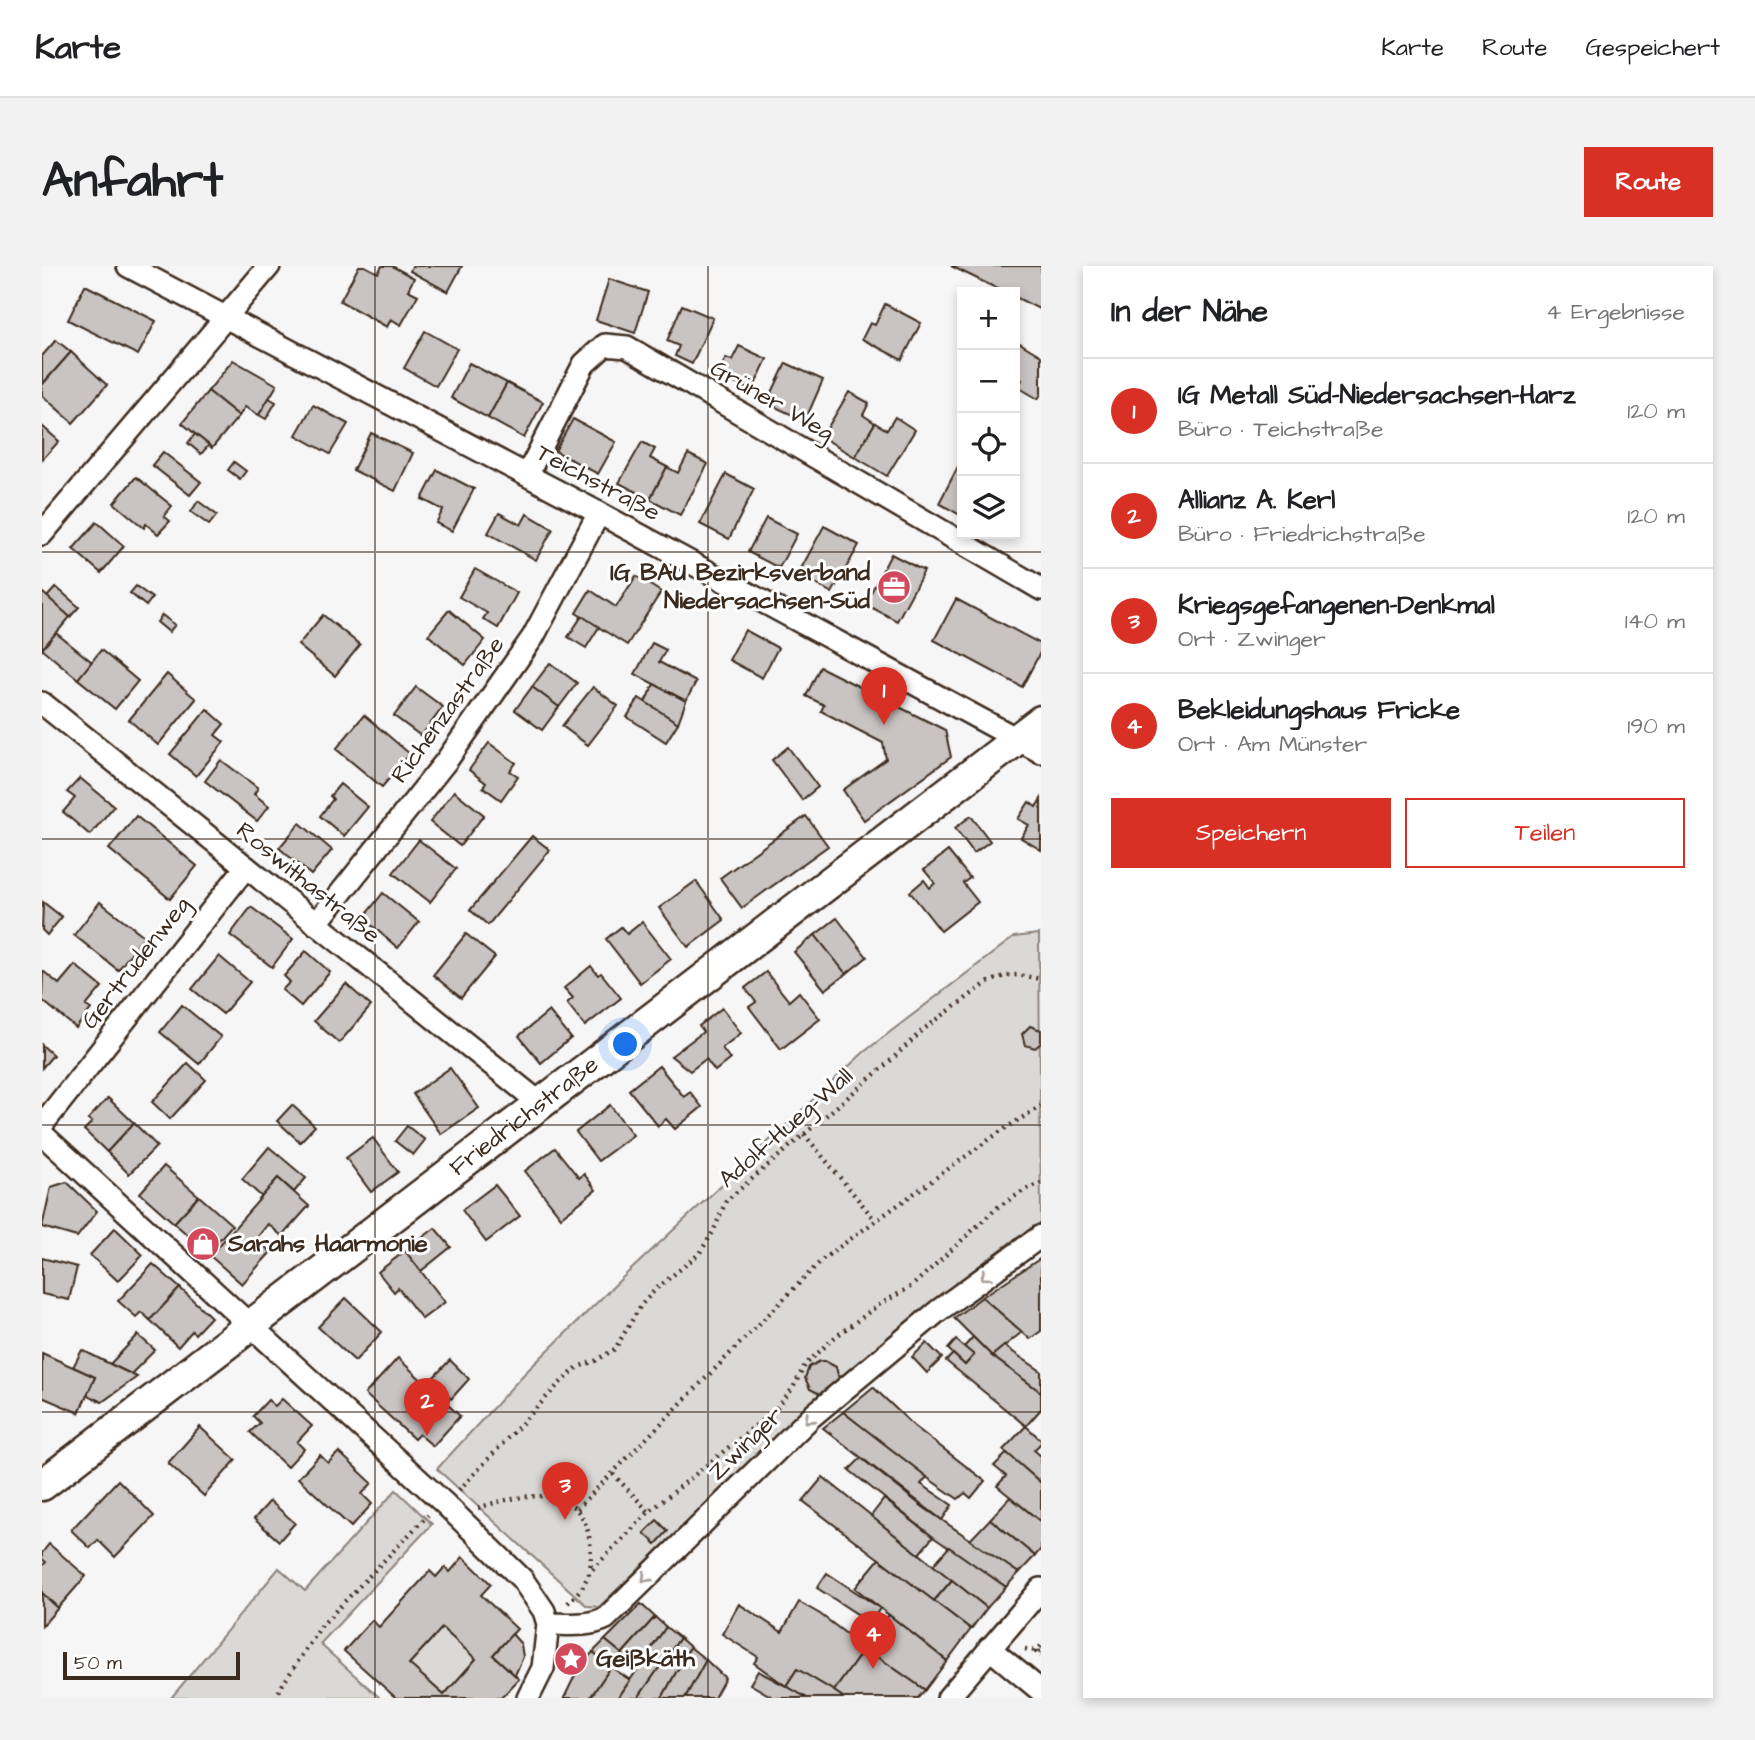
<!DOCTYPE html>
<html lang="de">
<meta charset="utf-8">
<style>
body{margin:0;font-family:"Architects Daughter",sans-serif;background:#f2f2f2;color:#202124}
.controls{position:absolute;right:21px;top:21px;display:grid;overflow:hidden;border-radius:0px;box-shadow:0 4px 10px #0003}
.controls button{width:63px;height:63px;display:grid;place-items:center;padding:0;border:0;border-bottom:2px solid #e0e0e0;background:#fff;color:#202124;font:35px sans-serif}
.scale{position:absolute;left:21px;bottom:18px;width:177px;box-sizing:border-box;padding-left:7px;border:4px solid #3b2a1e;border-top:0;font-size:19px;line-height:24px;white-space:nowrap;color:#3b2a1e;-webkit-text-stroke:5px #fff;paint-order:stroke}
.you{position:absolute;left:584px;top:779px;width:24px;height:24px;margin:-18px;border:5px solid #fff;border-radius:50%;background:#1a73e8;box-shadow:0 0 0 10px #1a73e833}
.badge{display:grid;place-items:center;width:46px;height:46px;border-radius:50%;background:#d93025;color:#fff;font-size:23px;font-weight:700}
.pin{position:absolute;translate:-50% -58px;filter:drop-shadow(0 2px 4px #0008)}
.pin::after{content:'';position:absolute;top:37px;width:24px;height:21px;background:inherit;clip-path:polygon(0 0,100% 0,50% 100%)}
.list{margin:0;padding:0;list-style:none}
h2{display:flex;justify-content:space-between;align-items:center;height:91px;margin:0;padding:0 28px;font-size:30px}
h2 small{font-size:23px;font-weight:400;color:#757577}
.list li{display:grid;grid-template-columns:46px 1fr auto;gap:21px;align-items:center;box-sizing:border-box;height:105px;padding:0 28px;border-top:2px solid #e0e0e0}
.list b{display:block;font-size:26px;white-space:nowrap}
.list p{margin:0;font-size:23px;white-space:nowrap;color:#757577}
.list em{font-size:23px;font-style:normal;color:#757577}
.actions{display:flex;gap:14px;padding:21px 28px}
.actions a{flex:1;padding:16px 0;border:2px solid #d93025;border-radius:0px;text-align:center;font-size:24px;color:#d93025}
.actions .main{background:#d93025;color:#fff}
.icon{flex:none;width:38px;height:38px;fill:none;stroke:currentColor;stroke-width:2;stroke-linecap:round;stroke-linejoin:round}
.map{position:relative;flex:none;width:999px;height:1432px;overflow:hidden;border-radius:0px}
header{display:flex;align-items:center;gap:42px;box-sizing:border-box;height:98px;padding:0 35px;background:#fff;border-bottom:2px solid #e0e0e0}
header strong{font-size:33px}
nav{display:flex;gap:38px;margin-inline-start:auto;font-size:24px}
.intro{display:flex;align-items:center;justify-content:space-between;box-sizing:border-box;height:168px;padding:0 42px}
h1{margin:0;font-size:49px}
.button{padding:18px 32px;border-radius:0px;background:#d93025;color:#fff;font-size:24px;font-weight:700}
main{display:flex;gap:42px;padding:0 42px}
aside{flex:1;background:#fff;border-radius:0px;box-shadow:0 4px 10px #0003}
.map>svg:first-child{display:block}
.green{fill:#dbd9d6;stroke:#8b827a;stroke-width:2}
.building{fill:#c9c3c1;stroke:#3b2a1e;stroke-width:2;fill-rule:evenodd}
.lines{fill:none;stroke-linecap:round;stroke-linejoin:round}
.street-casing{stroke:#3b2a1e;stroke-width:26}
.secondary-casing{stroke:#3b2a1e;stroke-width:35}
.path{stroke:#3b2a1e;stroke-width:4.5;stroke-dasharray:2 5;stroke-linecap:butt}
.street{stroke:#fff;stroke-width:21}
.secondary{stroke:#fff;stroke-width:30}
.oneway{stroke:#a79f9a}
.grid{fill:none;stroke:#3b2a1e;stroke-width:2;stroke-opacity:0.55}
.labels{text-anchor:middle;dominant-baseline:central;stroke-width:6;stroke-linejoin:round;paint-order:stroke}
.street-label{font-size:24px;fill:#3b2a1e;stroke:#fff}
.poi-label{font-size:24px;font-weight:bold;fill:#3b2a1e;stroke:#fff;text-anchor:start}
</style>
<header>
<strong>Karte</strong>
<nav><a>Karte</a><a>Route</a><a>Gespeichert</a></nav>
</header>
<div class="intro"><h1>Anfahrt</h1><a class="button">Route</a></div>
<main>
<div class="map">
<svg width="999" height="1432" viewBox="0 0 999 1432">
<rect width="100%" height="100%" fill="#f7f6f6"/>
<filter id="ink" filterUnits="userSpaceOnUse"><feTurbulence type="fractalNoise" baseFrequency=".0143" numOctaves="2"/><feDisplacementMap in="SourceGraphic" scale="14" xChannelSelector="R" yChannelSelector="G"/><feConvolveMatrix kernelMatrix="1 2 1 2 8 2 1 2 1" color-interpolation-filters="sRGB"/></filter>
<g filter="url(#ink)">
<g class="green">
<path d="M997,668L999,957L970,975L896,1031L778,1128L557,1341L545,1340L395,1203L482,1108L578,1014L822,786L972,671Z"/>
<path d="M354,1224L390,1258L278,1378L338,1432H129L237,1302L263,1325Z"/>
<path d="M400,1362L434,1393L402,1429L367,1398Z"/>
</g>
<g class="building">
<path d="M317,0H323L336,7L340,0H350L372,12L366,24L376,29L359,59L349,53L345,61L298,35Z"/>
<path d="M370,0H420L406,26L368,5Z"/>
<path d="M909,0H999V44L973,31V26H962Z"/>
<path d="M567,13L606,26L593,67L554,54Z"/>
<path d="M43,19L114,55L96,89L26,54Z"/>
<path d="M843,38L879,57L860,94L820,73L828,57L833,59Z"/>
<path d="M640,39L671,52L650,98L633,90L637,80L625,75Z"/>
<path d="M383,65L415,83L394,120L362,102Z"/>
<path d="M14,74L29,86L0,119V90Z"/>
<path d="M973,74L999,90V128L996,133L976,121L980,114L973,110Z"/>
<path d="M697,80L725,93L710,125L675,109L684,92L690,94Z"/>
<path d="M29,86L65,119L31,157L0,129V119Z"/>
<path d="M191,94L235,119L217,149L203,141L197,150L166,125Z"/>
<path d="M427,97L465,117L446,152L409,132Z"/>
<path d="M744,97L781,114L763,155L725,137Z"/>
<path d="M465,117L501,136L482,172L446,152Z"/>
<path d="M166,125L197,150L170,182L140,157Z"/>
<path d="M807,126L827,137L821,149L833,157L813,191L780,171Z"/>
<path d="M227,132L234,136L224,153L217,149Z"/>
<path d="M271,139L306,158L288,188L254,169Z"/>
<path d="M853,151L873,164L845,210L813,191L833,157L845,164Z"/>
<path d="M531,153L574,176L556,208L513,185Z"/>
<path d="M0,160L17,175L0,194Z"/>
<path d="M329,167L371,187L353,225L311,204Z"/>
<path d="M153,168L167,179L159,188L146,177Z"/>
<path d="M600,176L613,183L608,192L625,201L608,233L577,217Z"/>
<path d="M121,186L159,216L148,229L110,199Z"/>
<path d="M646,188L666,198L638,249L608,233L625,201L636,207Z"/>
<path d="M920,193V250L897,237Z"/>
<path d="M192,196L204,205L198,213L186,204Z"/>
<path d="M395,204L432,223L410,265L394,257L401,244L380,233Z"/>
<path d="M684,208L712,223L687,273L658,258Z"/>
<path d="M94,211L130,240L122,250L128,255L116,268L104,258L102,262L72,237Z"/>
<path d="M156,235L175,249L167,259L149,246Z"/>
<path d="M457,247L479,259L485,248L511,263L494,294L446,267Z"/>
<path d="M724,252L755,268L737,302L706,286Z"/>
<path d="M55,256L82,280L59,307L31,283Z"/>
<path d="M782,260L817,279L790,327L756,308Z"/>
<path d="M849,288L882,305L855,355L823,338Z"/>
<path d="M433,303L475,327L456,362L441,353L445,347L417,331Z"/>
<path d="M594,310L619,326L585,379L534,347L548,324L574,341Z"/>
<path d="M94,320L110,332L104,340L88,327Z"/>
<path d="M14,321L37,341L28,351L5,331Z"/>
<path d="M0,326L28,351L0,384Z"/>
<path d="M914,333L999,378V385L980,421L892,374Z"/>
<path d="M407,344L443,374L423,399L386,369Z"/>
<path d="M120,349L133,359L127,366L115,356Z"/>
<path d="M281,349L318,379L293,410L256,379Z"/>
<path d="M540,350L557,361L544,382L526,371Z"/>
<path d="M703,364L736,382L720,412L687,394Z"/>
<path d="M14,367L50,396L36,413L0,383Z"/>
<path d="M610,377L624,384L617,396L654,416L644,435L593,408Z"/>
<path d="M59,384L96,415L73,443L36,413Z"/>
<path d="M508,397L535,417L517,441L490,421Z"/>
<path d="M778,401L903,464L909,491L822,554L801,524L844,493L841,477L779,445L782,439L764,430Z"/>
<path d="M125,408L154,433L116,479L87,454Z"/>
<path d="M612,418L644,435L636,457L603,436Z"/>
<path d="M374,421L401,441L379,470L352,450Z"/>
<path d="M490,421L517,441L500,464L473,444Z"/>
<path d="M551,421L576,440L546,479L520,460Z"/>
<path d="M597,432L636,457L624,476L585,451Z"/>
<path d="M165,443L182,458L173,469L182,476L154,510L128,488Z"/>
<path d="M322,449L368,488L340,521L294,483Z"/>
<path d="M447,477L474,497L468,505L476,510L459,534L441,521L444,517L427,504Z"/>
<path d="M746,481L776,521L760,534L730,494Z"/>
<path d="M179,494L216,522L212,528L227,540L215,555L163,515Z"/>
<path d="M38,512L72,540L48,569L21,546L33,532L25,526Z"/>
<path d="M298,518L326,541L302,570L278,550L291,533L288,530Z"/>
<path d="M412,525L442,549L418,580L388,556Z"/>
<path d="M999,533V584L979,572L987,559L976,553L987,536L994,541Z"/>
<path d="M94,550L155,600L128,633L67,583Z"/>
<path d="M764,550L786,580L700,642L678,612Z"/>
<path d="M929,550L948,575L932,587L913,562Z"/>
<path d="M258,557L290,584L269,609L237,582Z"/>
<path d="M490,570L508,584L446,659L428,644Z"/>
<path d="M377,574L414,603L388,636L351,607Z"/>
<path d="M906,585L928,612L921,617L936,636L899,665L868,626L882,614L888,622L893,617L882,604Z"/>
<path d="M654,615L682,654L646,681L617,642Z"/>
<path d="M341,627L377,656L356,682L321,652Z"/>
<path d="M1,636L20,651L5,669L0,664Z"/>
<path d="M58,636L102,670L76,704L32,669Z"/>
<path d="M209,641L251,673L230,701L188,669Z"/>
<path d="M795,652L825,691L804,708L773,669Z"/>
<path d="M600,656L629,693L598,717L564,673L579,661L585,668Z"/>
<path d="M424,668L453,691L419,732L391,709Z"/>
<path d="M773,669L804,708L783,724L752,686Z"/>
<path d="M264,685L288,706L259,740L240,724L248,716L242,710Z"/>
<path d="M177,690L208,716L181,748L150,723Z"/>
<path d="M33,699L60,721L44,740L49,743L34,762L0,734L1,705L17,718Z"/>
<path d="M549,700L556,709L559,707L579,732L543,760L525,737L531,732L522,722Z"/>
<path d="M724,706L747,735L757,726L778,753L739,783L707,741L714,736L703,722Z"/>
<path d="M304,718L329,740L297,777L272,755Z"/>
<path d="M140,739L179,771L157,798L118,766Z"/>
<path d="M680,742L699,767L680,782L688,793L673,805L664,793L648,805L629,790L661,766L657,760Z"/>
<path d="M507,745L529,772L499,797L477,770Z"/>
<path d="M988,760L999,764V777L993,782L983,779L980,768Z"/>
<path d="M0,779L11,789L0,802Z"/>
<path d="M146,797L164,814L128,853L110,836Z"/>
<path d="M617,800L642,831L648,826L660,841L633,863L624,853L616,860L587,824Z"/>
<path d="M408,802L437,842L399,868L371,828Z"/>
<path d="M66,832L92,857L65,886L42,864L50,856L46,853Z"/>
<path d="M250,839L273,860L258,876L235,855Z"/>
<path d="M568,839L591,869L556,895L534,866Z"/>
<path d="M92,857L115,880L87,908L65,886Z"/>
<path d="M365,860L383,874L371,889L353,875Z"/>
<path d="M331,872L356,906L329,926L304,892Z"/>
<path d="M227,881L264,912L252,926L236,912L220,931L200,913Z"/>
<path d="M513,882L537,912L542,908L554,924L519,951L483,905Z"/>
<path d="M122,900L157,930L132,957L98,927Z"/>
<path d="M236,912L267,940L240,970L226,958L214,973L229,986L200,1018L168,990Z"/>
<path d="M25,916L55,945L35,971L0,961L9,921Z"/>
<path d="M453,919L478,950L444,976L420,944Z"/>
<path d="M157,930L190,959L166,987L132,957Z"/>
<path d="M73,962L101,989L76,1015L48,989Z"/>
<path d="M393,962L409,981L379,1005L363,985Z"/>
<path d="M363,985L403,1036L380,1053L356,1022L352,1026L336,1006Z"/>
<path d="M0,992L35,1001L27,1034L0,1028Z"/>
<path d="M999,992V1065L988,1073L940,1031Z"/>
<path d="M111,998L138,1022L108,1054L99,1046L94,1051L76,1035Z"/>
<path d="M138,1022L169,1051L153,1068L150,1065L136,1081L108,1054Z"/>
<path d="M940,1031L980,1066L950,1090L912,1052Z"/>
<path d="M304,1032L340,1066L313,1095L276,1061Z"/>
<path d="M96,1069L113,1084L89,1108L68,1098Z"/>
<path d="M931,1071L950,1090L999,1126V1143L984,1160L904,1095L911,1088L923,1099L932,1089L922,1081Z"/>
<path d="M914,1074L932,1089L923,1099L906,1083Z"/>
<path d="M885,1077L900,1092L885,1107L870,1091Z"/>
<path d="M962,1080L999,1105V1126L950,1090Z"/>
<path d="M40,1084L68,1098L95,1111L60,1136L45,1129L53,1111L31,1101Z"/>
<path d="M0,1087L53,1111L37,1147L0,1131Z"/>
<path d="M356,1092L418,1150L391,1180L377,1168L372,1173L323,1128Z"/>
<path d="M408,1094L427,1113L409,1133L389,1114Z"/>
<path d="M778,1095H783L794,1101L797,1113L778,1128L768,1123L763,1112L767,1101Z"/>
<path d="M831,1121L872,1160L943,1215L929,1232L923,1227L916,1233L871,1202L801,1146Z"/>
<path d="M240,1133L270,1160L255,1176L262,1183L245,1201L208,1166L218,1157L211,1150L226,1134L233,1140Z"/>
<path d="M801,1146L885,1211L879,1218L910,1239L900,1254L781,1162Z"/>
<path d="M984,1160L999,1174V1177L992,1184L999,1190V1217L961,1184Z"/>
<path d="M158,1161L194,1194L162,1230L126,1197Z"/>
<path d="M297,1186L330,1217L320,1228L330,1238L309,1261L256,1212L278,1189L286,1197Z"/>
<path d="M965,1187L999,1217V1256L955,1220L964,1210L952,1200Z"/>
<path d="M819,1192L881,1241L977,1307L964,1321L891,1271L807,1204Z"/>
<path d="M781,1211L910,1314L892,1335L761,1235Z"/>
<path d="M76,1214L112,1250L73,1291L56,1274L48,1282L29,1264Z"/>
<path d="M968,1231L999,1256V1283L993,1290L948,1253Z"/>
<path d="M842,1233L891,1271L877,1288L829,1250Z"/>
<path d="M228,1235L253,1257L237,1275L212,1253Z"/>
<path d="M948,1253L993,1290L977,1307L928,1274Z"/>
<path d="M615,1254L626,1265L614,1278L602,1267Z"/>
<path d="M7,1278L44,1310L16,1342L0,1327V1300L4,1296L0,1293V1287Z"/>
<path d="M907,1281L964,1321L945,1342L891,1299Z"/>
<path d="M421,1291L449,1318L439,1329L475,1363L451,1389L477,1413L459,1432H354L302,1385L330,1354L337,1361L388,1305L394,1311L403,1301L408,1306ZM400,1362L434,1393L402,1429L367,1398Z"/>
<path d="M837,1293L929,1363L905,1395L813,1322Z"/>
<path d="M785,1307L838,1342L829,1357L775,1322Z"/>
<path d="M910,1314L945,1342L929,1363L892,1335Z"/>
<path d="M0,1327L16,1342L0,1360Z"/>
<path d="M757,1336L778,1348L823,1382L792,1425L755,1403L744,1420L712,1397L716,1391L680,1368L697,1338L740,1366Z"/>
<path d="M599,1338L613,1351L580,1388L563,1374Z"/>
<path d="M847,1349L905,1395L883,1424L823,1382Z"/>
<path d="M613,1351L624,1361L596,1402L580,1388Z"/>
<path d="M624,1361L638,1372L596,1432H576Z"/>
<path d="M470,1368L479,1378L481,1391L473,1409L451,1389Z"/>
<path d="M638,1372L648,1381L620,1432H596Z"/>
<path d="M563,1374L580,1388L569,1401L551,1386Z"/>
<path d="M648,1381L664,1394L643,1432H620Z"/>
<path d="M823,1382L883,1424L876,1432H802L792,1425Z"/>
<path d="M551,1386L569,1401L548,1432H522L537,1401Z"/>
<path d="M664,1394L683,1412L672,1432H643Z"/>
<path d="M569,1401L588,1414L576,1432H548Z"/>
<path d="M755,1403L792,1425L802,1432H765L744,1420Z"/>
<path d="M716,1405L744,1420L765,1432H732L708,1418Z"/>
</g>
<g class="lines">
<g class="street-casing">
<g id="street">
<path d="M86,0L557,247L999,486"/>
<path d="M485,209L542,98L563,79L585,81L999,323"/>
<path d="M0,268L227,0"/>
<path d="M0,437L499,838"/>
<path d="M274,658L405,494L491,371L557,247"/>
<path d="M0,859L204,601"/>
<path d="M0,868L403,1238L480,1313L502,1345L506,1358L501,1402L486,1432"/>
<path d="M506,1358C526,1358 546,1361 564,1352L769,1151L896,1045L999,970"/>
<path d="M947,1382L999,1425"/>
<path d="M906,1432L999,1323"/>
</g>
</g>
<g class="secondary-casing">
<g id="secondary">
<path id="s1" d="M0,1219L999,455"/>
</g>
</g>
<g class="path">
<path d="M762,868L833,954"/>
<path d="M571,1208L607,1246"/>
<path d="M417,1224L516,1119L536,1101L553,1095L573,1083L599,1039L614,1023L657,988L671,966L684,935L847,796L882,763L945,717L962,710L976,709L999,713"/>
<path d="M436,1242C499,1221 556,1220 548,1305"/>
<path d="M535,1243L782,992L959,865L999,840"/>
<path d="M526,1337L540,1322L548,1306L607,1246L735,1142L751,1122L763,1099L792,1072L835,1040L870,1020L956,941L986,922L999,917"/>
<path d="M999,1380L994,1386L999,1390"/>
<path d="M983,1383L999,1386"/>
<path d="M234,1432L239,1421L280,1359L386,1249"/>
</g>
<use href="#street" class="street"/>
<use href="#secondary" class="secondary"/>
</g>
<defs><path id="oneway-chevron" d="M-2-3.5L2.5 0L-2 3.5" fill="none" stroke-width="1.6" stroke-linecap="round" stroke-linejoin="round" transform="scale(1.75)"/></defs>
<g class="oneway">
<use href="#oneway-chevron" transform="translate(943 1010) rotate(143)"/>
<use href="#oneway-chevron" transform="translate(767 1153) rotate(137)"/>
<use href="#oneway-chevron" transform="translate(604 1312) rotate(136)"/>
</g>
</g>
<path class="grid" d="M333,0V1432M666,0V1432M0,286H999M0,573H999M0,859H999M0,1146H999"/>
<defs>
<g id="office-disc" transform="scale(1.75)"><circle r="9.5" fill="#d1495b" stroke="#fff"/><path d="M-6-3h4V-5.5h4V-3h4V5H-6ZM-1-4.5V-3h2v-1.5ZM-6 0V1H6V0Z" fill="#fff"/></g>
<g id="shop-disc" transform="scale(1.75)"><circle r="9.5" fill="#d1495b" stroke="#fff"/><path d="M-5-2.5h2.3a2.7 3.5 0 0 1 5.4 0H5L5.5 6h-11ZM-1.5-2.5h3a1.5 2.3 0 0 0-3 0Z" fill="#fff"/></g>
<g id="sight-disc" transform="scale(1.75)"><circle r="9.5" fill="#d1495b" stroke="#fff"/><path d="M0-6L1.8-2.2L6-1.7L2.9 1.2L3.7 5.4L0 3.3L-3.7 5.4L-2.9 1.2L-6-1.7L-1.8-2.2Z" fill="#fff"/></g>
</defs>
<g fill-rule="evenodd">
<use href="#office-disc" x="852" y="321"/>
<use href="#shop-disc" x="161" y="978"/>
<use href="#sight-disc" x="529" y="1393"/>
</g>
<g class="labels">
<g class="street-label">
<text transform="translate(730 135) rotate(30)">Grüner Weg</text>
<text transform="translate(556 217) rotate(28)">Teichstraße</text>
<text transform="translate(406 444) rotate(-54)">Richenzastraße</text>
<text transform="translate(266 617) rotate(39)">Roswithastraße</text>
<text transform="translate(94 697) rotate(-52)">Gertrudenweg</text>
<text stroke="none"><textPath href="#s1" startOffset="607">Friedrichstraße</textPath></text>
<text transform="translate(744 862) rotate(-41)">Adolf-Hueg-Wall</text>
<text transform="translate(704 1178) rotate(-44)">Zwinger</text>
</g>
<g class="poi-label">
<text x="828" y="307" text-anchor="end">IG BAU Bezirksverband<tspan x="828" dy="28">Niedersachsen-Süd</tspan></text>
<text x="186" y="978">Sarahs Haarmonie</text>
<text x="554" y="1393">Geißkäth</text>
</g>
</g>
</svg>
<div class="controls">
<button>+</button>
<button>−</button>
<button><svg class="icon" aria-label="locate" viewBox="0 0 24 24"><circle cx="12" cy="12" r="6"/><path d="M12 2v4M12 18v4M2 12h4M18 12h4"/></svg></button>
<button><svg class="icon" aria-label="layers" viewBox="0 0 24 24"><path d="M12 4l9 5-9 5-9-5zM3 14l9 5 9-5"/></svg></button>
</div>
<div class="scale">50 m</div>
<div class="you"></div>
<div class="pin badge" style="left:842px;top:459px">1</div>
<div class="pin badge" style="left:385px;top:1170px">2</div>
<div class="pin badge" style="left:523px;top:1254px">3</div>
<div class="pin badge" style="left:831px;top:1403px">4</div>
</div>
<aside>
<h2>In der Nähe<small>4 Ergebnisse</small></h2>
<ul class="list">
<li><span class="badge">1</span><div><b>IG Metall Süd-Niedersachsen-Harz</b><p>Büro · Teichstraße</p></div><em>120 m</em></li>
<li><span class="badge">2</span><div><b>Allianz A. Kerl</b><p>Büro · Friedrichstraße</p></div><em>120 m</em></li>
<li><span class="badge">3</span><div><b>Kriegsgefangenen-Denkmal</b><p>Ort · Zwinger</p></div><em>140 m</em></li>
<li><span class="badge">4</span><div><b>Bekleidungshaus Fricke</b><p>Ort · Am Münster</p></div><em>190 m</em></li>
</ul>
<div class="actions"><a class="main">Speichern</a><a>Teilen</a></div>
</aside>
</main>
